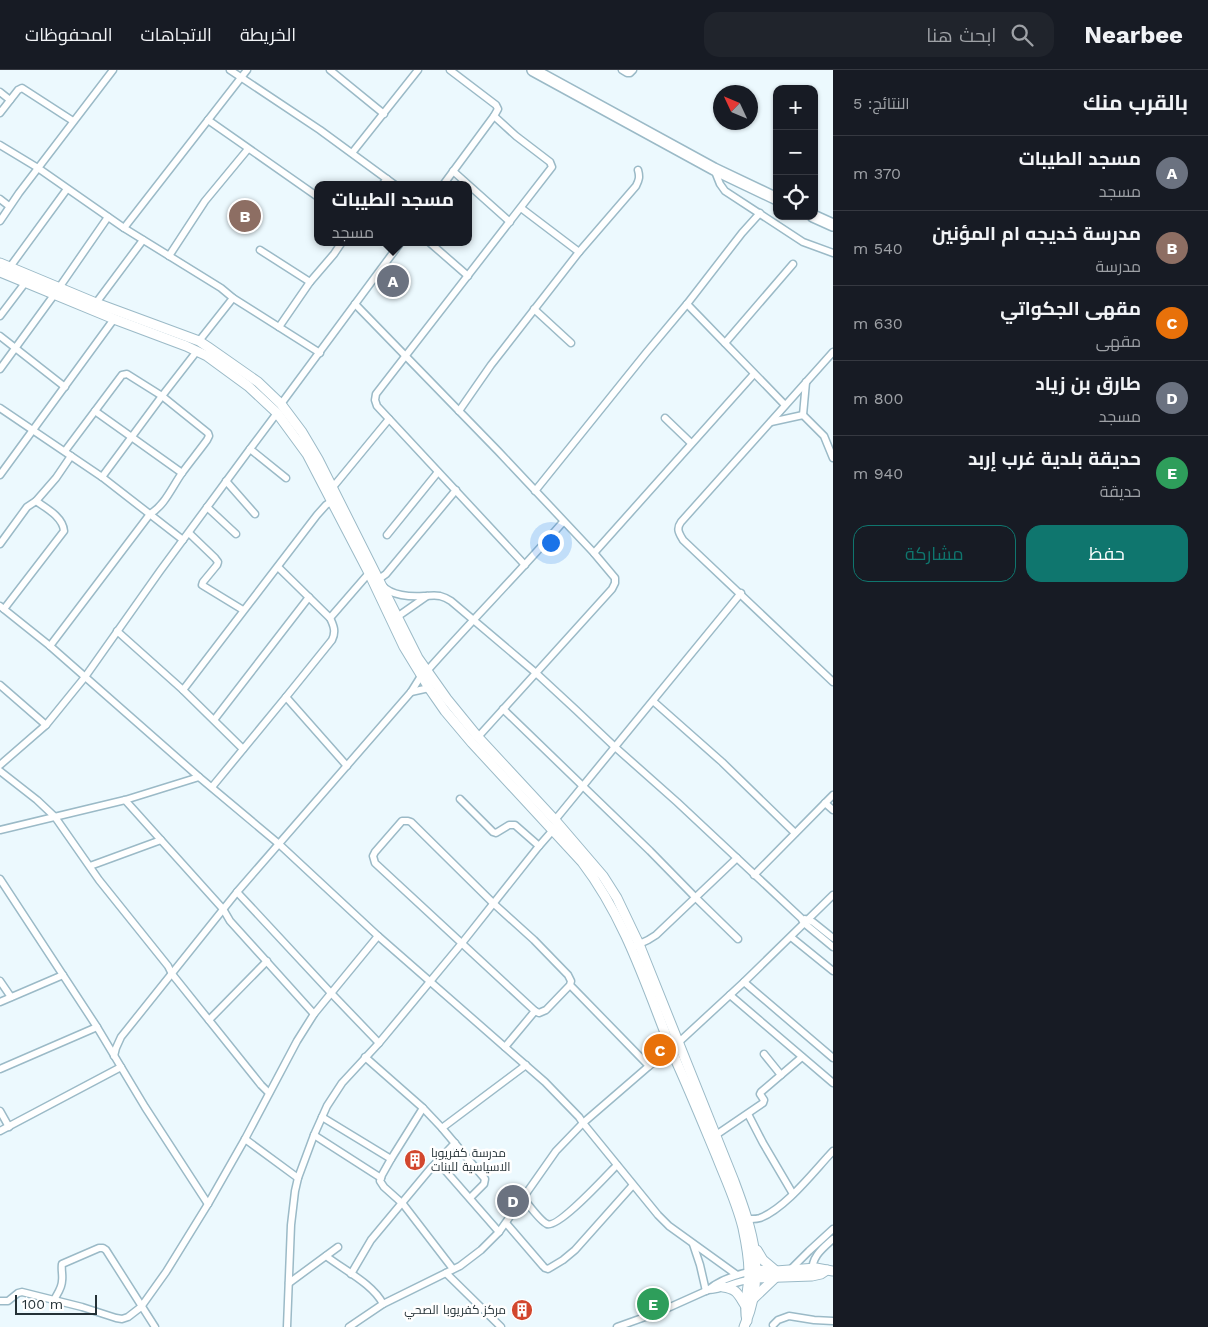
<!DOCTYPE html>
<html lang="ar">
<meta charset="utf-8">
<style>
body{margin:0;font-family:"Work Sans",Cairo,sans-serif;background:#20242c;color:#f1f3f6;direction:rtl}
.controls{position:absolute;right:15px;top:15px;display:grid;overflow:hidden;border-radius:10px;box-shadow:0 1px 4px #0004}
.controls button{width:45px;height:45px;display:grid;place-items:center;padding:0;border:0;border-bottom:1px solid #363941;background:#171b24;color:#f1f3f6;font:25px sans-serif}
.compass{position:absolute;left:713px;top:15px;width:45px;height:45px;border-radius:50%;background:#171b24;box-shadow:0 1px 4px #0004;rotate:314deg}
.scale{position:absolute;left:15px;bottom:12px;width:82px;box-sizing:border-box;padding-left:5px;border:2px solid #243136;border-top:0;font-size:14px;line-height:18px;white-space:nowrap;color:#243136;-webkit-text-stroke:4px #fff;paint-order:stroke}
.you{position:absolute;left:550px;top:472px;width:18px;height:18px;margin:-12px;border:4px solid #fff;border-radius:50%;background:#1a73e8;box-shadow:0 0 0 8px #1a73e833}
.badge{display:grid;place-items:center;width:32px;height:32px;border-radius:50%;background:#0f766e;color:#fff;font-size:16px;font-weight:700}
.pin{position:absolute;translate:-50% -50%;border:2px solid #fff;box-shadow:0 1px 5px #0006}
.popup{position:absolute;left:314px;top:111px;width:158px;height:65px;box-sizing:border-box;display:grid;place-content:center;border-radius:10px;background:#171b24;filter:drop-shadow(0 1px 4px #0005);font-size:16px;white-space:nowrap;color:#9ea1a6}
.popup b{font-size:19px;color:#f1f3f6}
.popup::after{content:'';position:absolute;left:50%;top:100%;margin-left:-10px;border:10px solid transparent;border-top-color:#171b24}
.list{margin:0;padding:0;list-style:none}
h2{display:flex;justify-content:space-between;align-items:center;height:65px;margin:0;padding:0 20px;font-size:21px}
h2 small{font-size:16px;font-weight:400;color:#9ea1a6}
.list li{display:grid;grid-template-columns:32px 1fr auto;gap:15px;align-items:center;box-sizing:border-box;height:75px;padding:0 20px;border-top:1px solid #363941}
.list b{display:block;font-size:19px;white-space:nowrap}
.list p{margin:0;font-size:16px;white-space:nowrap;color:#9ea1a6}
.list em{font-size:16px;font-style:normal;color:#9ea1a6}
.actions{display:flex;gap:10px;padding:15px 20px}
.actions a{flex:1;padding:11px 0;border:1px solid #0f766e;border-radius:15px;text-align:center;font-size:18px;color:#0f766e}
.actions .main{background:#0f766e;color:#fff}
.icon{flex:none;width:28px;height:28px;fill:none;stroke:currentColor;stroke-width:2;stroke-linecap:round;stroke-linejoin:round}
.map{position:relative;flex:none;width:833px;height:1257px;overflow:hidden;direction:ltr}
header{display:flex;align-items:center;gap:30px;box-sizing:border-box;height:70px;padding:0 25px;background:#171b24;border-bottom:1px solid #363941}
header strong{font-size:24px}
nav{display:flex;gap:28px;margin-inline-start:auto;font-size:18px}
.search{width:350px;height:45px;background:#20242c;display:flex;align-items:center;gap:12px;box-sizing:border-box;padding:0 18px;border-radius:15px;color:#9ea1a6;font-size:19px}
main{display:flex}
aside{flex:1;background:#171b24}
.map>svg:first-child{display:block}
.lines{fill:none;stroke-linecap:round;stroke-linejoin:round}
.street-casing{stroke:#9bbac7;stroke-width:9}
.secondary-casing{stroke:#9bbac7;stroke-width:11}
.highway-casing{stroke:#9bbac7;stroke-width:14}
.street{stroke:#fff;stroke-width:6}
.secondary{stroke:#fff;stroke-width:9}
.highway{stroke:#fff;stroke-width:11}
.labels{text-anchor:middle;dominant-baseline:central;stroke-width:5;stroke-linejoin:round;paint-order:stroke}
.poi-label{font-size:12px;fill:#243136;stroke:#fff;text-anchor:start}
</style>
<header>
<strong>Nearbee</strong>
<div class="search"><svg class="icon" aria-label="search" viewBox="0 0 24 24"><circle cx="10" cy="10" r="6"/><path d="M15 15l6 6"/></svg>ابحث هنا</div>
<nav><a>الخريطة</a><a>الاتجاهات</a><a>المحفوظات</a></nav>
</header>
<main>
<aside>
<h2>بالقرب منك<small>النتائج: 5</small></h2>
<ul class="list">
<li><span class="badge" style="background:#6b7280">A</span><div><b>مسجد الطيبات</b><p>مسجد</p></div><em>370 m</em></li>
<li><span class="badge" style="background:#8d6e63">B</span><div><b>مدرسة خديجه ام المؤنين</b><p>مدرسة</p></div><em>540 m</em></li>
<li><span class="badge" style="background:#e8710a">C</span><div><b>مقهى الجكواتي</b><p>مقهى</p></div><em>630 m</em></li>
<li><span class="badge" style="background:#6b7280">D</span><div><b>طارق بن زياد</b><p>مسجد</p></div><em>800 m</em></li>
<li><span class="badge" style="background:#2e9e5b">E</span><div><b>حديقة بلدية غرب إربد</b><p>حديقة</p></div><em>940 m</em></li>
</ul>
<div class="actions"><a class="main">حفظ</a><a>مشاركة</a></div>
</aside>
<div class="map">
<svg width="833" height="1257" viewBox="0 0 833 1257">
<rect width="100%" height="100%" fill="#ecf9fe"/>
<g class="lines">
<g class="street-casing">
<g id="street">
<path d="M230,0L320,60L395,115"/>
<path d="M330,0L384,44"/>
<path d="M622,0L627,3H630L633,0"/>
<path d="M0,22L10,30"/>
<path d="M0,43L18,20L22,18L73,51"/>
<path d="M494,46L516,66L550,92L552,97L376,324L375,330L377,336L525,495"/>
<path d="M208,50L318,127"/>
<path d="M0,75L38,98L124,158L221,218L233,228L320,283"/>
<path d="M352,83L418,0"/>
<path d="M714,99L720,114L725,121L803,172L833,183"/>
<path d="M453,101L510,152"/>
<path d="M382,115L387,109"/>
<path d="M443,115L494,46L498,39L496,35L450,0"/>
<path d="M0,129L9,136"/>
<path d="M521,138L579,182"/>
<path d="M0,151L19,123L113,0"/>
<path d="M124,158L247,0"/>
<path d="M429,172L468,206"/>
<path d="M260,180L310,212"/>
<path d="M169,186L205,131L248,79"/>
<path d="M10,197L67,119"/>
<path d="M96,233L143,170"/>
<path d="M355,234L498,381L594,483L615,508V513L612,519L478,667"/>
<path d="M687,234L785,335"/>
<path d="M534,239L571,273"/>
<path d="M0,246L25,213"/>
<path d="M279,257L310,212L334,184L342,172"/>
<path d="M0,266L65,317"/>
<path d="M199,271L233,228"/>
<path d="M725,273L793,194"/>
<path d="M833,282L681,452C676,459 679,463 683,470L833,612"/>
<path d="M0,299L54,225L108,147"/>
<path d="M281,334L401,172"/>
<path d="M0,338L102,407L183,470"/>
<path d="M95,341L182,403"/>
<path d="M459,341L491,295L579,182L636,116C639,110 640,107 638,100"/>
<path d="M803,345L806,312"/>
<path d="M665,348L691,373"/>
<path d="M771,352L803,345L824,366L833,388"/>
<path d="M250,379L286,408"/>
<path d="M0,405L114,249"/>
<path d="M102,407L162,326L197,281"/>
<path d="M226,411L255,444"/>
<path d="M333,417L389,349"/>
<path d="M535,421L646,283L687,234L742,163L760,143"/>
<path d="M36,431L56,408L71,386"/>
<path d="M207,437L236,464"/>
<path d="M189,463L215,488L218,492L217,495L203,512L202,515L243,540"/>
<path d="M387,465L438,402"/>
<path d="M0,474L27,437L36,431C46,438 63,447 64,461L4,539"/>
<path d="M594,483L754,304"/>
<path d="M379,509L386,504L456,420"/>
<path d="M382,515C391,526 411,527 424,526C429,526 434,525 440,526C444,527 448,529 451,531L536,603L576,640L615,677L677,732L801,848L804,853L833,877"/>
<path d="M0,536L50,576L199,707L279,774L378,866L545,1012L579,1047L583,1053L658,1145L669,1156L737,1205"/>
<path d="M397,547L427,526"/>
<path d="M330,548L369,503"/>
<path d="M117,561L183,620L243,679"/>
<path d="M50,576L150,444C165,435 172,417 182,403C190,392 199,381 207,370L209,366L208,363L162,326L127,304L122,305L65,381"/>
<path d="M427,601C472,550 519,503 563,452"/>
<path d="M0,615L46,655"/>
<path d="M183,620L317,445L326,435L332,431"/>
<path d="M411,622L429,618"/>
<path d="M286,627L347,696"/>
<path d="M653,631L722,692L795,763"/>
<path d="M503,639L650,781L696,828L738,869"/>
<path d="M214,650L309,527"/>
<path d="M0,695L46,655L85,607L160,501L250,379L277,343"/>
<path d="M0,701L37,730L55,747L99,810L168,896L172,904L261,1015L269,1023"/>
<path d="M212,717L286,627L332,570C336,562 334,556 330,548L278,497"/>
<path d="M460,729L493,762L496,763L509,755H515L539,776"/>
<path d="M125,730L223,839L230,851L314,944"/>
<path d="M825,733L833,740"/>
<path d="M555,750L741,523"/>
<path d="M0,760L125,730L199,707"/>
<path d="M90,796L161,770"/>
<path d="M754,805L833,725"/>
<path d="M0,809L97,957L145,1037L208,1134"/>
<path d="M237,822L331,923L379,973"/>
<path d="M805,849L813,852L833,868"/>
<path d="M791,867L833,901"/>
<path d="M635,876L648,870L656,865L737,788"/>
<path d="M0,911L11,927"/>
<path d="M744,912L833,988"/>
<path d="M570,915L546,940L539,943L535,941L375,793L373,786L375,782L402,751H408L411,752L493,833L534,870L568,905L571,911L570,915L649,996"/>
<path d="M730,925L833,1013"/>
<path d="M0,932L63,905"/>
<path d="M209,950L267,891"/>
<path d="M679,972L744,912L833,825"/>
<path d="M505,977L535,941"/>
<path d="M764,984L781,1005"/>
<path d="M114,986L116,978L121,967L237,822L411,622L421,606"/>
<path d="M365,987L423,1038L442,1058L485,1109L484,1114L470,1128"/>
<path d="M0,999L97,957"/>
<path d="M423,1038L391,1089L382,1105L380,1111L384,1117L403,1134L453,1199"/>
<path d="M0,1041L9,1057"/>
<path d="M748,1044L763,1073L793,1124"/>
<path d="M322,1047L391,1089"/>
<path d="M442,1058L526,995"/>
<path d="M0,1061L121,997"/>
<path d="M314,1065L381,1108"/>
<path d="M716,1065L763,1033L764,1030L760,1024L761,1022L802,987"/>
<path d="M245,1069L298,1108"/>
<path d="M437,1091L499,1162"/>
<path d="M523,1128C529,1135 540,1151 547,1154C558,1159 607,1105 617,1095"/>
<path d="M744,1150C749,1148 754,1150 760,1148C786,1138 814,1101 833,1081"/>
<path d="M506,1153L543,1196L545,1198L548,1199L563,1190L575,1180L633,1115"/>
<path d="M693,1174L700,1195L706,1221"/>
<path d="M326,1186C344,1200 373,1214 383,1234"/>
<path d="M790,1200L809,1181L833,1159"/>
<path d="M812,1202C812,1186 822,1179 833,1169"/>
<path d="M446,1203L501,1257"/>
<path d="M351,1204L371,1170L431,1098L455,1073"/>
<path d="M289,1213L338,1177"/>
<path d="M708,1220C719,1210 735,1205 749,1202"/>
<path d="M54,1230C57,1224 62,1218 62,1211C63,1205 61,1200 62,1194L99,1178H103L106,1180L155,1257"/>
<path d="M0,1231H8L18,1223L22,1222L82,1237L116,1248L122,1249L128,1247L141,1237L166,1202L208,1134L245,1069L297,971L314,944L378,866"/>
<path d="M773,1255L778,1250L789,1246L814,1250L833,1251"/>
<path d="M287,1257L291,1155L295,1121L298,1108L314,1065L327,1036L342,1013L379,973L462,873L539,776L553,760"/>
<path d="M349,1257L383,1234L460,1196L481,1180L499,1162L556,1081L583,1053L649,996L672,979"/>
<path d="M617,1257L659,1242L708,1220C723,1220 735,1211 749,1210"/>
</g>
</g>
<g class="secondary-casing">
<g id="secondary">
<path d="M0,193L96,233L199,271L208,277L258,312L281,334L302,362L318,389L418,588L447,629L478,667L555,750L603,806L617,828L639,874L734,1111C753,1162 767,1204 744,1257"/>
<path d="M0,202L114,249L186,276L207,286L248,316L277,343L307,384L369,503L404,577L429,618L445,641L472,673L582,792C628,852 649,925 677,993C691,1024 704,1056 717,1087C726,1110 737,1133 743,1158C746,1172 749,1188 749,1203C749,1219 743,1235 747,1251"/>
<path d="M757,1180L763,1190L776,1201"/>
<path d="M752,1202L756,1200L776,1201L816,1198L833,1201"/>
<path d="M751,1209L756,1208L812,1206L821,1204L827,1200"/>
<path d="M723,1217C737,1219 738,1224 745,1235"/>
<path d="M754,1228L776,1207"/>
</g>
</g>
<g class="highway-casing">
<g id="highway">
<path d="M533,0L714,99L777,129"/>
<path d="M813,146L833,155"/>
</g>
</g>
<use href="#street" class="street"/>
<use href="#secondary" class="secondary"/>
<use href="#highway" class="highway"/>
</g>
<defs>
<g id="building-disc" transform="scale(1.125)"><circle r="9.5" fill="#d2472e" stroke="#fff"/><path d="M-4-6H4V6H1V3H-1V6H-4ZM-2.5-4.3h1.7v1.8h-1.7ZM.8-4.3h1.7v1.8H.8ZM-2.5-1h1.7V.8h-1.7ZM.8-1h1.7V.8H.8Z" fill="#fff"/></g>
</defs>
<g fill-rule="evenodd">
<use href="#building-disc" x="415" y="1090"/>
<use href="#building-disc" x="522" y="1240"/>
</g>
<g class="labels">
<g class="poi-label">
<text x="431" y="1083">مدرسة كفريوبا<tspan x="431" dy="14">الاسياسية للبنات</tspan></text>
<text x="506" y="1240" text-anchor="end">مركز كفريوبا الصحي</text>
</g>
</g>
</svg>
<div class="controls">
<button>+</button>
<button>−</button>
<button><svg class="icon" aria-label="locate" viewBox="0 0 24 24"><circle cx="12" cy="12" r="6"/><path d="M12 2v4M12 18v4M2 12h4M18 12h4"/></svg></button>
</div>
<svg class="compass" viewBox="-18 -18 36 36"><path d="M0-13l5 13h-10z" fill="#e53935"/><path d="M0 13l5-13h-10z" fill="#9ea1a6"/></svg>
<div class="scale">100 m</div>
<div class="you"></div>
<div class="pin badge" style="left:393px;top:211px;background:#6b7280">A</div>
<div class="popup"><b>مسجد الطيبات</b>مسجد</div>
<div class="pin badge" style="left:245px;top:146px;background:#8d6e63">B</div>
<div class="pin badge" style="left:660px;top:980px;background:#e8710a">C</div>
<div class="pin badge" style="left:513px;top:1131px;background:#6b7280">D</div>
<div class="pin badge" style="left:653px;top:1234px;background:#2e9e5b">E</div>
</div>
</main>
